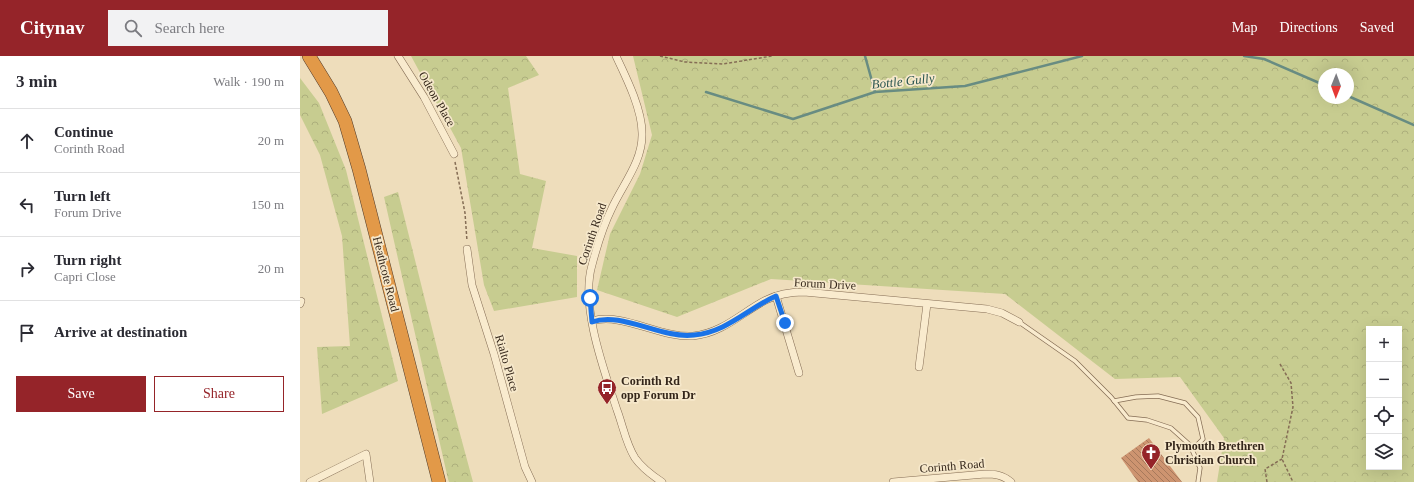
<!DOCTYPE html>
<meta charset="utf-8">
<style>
body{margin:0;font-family:Georgia,serif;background:#f2f2f3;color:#2b2b33}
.controls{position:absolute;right:12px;bottom:12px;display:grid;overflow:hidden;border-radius:0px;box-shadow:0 4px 16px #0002}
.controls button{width:36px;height:36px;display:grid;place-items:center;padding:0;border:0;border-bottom:1px solid #e1e1e2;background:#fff;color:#2b2b33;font:20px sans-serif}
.compass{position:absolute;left:1018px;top:12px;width:36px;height:36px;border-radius:50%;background:#fff;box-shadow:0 4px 16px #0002;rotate:181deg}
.stop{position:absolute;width:12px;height:12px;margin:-9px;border:3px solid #1a73e8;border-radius:50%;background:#fff}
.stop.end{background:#1a73e8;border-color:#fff;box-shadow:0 1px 4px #0008}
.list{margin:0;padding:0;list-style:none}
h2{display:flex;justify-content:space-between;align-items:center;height:52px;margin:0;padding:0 16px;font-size:17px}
h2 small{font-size:13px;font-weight:400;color:#7c7c81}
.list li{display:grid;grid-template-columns:26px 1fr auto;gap:12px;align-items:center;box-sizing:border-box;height:64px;padding:0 16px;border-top:1px solid #e1e1e2}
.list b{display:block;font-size:15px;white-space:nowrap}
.list p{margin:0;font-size:13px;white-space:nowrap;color:#7c7c81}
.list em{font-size:13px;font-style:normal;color:#7c7c81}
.actions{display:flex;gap:8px;padding:12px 16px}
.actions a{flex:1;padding:9px 0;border:1px solid #952429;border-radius:0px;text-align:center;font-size:14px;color:#952429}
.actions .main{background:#952429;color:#fff}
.icon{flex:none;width:22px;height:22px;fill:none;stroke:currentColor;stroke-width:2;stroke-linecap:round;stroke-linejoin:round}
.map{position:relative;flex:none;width:1114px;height:426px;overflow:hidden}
header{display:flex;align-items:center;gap:24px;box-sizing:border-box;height:56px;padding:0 20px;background:#952429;color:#fff}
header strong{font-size:19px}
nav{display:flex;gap:22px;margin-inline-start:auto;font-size:14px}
.search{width:280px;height:36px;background:#f2f2f3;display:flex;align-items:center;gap:10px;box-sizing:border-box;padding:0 14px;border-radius:0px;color:#7c7c81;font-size:15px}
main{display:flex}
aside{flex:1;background:#fff}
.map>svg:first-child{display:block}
.forest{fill:url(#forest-crowns);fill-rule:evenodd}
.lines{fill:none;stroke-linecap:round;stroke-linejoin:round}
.stream{stroke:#688c82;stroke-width:2.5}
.building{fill:url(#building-back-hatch)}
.lane-casing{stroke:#856d55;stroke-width:5}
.street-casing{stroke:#856d55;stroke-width:8}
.highway-casing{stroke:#533c2a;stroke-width:14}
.path{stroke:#856d55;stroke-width:1.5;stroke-dasharray:3 2;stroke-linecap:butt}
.lane{stroke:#f9ebce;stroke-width:3.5}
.street{stroke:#f9ebce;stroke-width:7}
.highway{stroke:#e29948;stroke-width:13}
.route{stroke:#1a73e8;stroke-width:5}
.labels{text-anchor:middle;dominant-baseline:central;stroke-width:3.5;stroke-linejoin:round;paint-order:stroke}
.street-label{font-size:12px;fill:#34261a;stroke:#f6e8cb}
.poi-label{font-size:12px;font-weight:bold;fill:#34261a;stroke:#f6e8cb;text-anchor:start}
.water-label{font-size:13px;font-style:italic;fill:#295550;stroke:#f6e8cb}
</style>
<header>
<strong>Citynav</strong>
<div class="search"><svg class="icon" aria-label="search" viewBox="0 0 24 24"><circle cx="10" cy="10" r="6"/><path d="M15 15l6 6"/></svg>Search here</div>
<nav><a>Map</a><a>Directions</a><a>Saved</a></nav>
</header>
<main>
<aside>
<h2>3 min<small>Walk · 190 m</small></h2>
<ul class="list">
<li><svg class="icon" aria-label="ahead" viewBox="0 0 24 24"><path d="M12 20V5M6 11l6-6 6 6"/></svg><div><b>Continue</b><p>Corinth Road</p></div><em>20 m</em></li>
<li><svg class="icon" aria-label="left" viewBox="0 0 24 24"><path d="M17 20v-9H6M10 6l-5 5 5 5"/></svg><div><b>Turn left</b><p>Forum Drive</p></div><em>150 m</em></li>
<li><svg class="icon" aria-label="right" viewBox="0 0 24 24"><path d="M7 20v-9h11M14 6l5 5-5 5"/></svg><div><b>Turn right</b><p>Capri Close</p></div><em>20 m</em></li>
<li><svg class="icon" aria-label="arrive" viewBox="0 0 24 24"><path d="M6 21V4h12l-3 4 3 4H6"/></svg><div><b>Arrive at destination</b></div></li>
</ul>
<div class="actions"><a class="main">Save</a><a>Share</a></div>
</aside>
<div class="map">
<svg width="1114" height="426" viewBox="0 0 1114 426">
<defs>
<pattern id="forest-crowns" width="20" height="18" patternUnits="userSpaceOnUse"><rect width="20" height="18" fill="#c7cc90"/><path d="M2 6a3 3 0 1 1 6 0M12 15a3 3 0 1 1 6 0" fill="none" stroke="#acaf7c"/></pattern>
<pattern id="building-back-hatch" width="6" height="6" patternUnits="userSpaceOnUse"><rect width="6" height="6" fill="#cd9470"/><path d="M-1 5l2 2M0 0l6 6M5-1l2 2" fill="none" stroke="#a7795b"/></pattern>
</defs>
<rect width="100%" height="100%" fill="#edb"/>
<g class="forest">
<path d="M111,0H226L239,19L208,32L220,118L246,125L232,192L277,200V241L194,255L184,229L161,92Z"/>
<path d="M333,0H1114V426H917L924,382L880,321L815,323L705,238L471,223L377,261L297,234L310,178L340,118L352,79ZM1024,18H1048V42H1024ZM1069,273H1099V411H1069Z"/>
<path d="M0,22L19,47L46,114L98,325L22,358L17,291L50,290L42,180L20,99L0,59Z"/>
<path d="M98,136L139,300L173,426H149L148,423L84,141Z"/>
</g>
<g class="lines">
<g class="stream">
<path d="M565,0L575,36"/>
<path d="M944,0L964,3L1024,29"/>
<path d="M406,36L493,63L575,36L665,30L782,0"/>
<path d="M1048,40L1114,69"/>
</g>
</g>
<path class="building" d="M849,382L882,426H838L821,402Z"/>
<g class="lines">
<g class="lane-casing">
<g id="lane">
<path d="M719,266L775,305L811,341L828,362L847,364L871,372L890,389L900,412L898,426"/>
<path d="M814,345L836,341L858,340L885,347L898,361L903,383L892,394"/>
</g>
</g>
<g class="street-casing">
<g id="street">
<path d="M98,0L124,41L154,98"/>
<path d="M316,0C326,21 342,53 342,77C343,105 323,128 312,152C303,170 297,190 292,209C280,250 304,314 317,354C323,370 326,388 335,402C342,412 353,420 362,426"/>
<path d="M167,193L172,229L194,298L225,411L232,426"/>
<path d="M476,240L499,317"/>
<path d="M0,248L1,245"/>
<path d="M292,265C322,256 360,282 393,280C423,277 441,257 466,244C478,238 491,236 504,236L687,253L702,257L719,266"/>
<path d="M619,311L627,248"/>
<path d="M10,426L66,398L70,426"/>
<path d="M593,426L685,418C695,418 703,419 711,426"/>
</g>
</g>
<g class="highway-casing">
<path id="highway" d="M9,0L31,36L45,65L59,113L139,426"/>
</g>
<g class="path">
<path d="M360,0L385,6L423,8L472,0"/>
<path d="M155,106L165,157L167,185"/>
<path d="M980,308L991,327L993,351L982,403L993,426"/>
<path d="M967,426L965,413L982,403"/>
</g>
<use href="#lane" class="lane"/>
<use href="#street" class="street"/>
<use href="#highway" class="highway"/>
</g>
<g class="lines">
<path class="route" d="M290,242L292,266C322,255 360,283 394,279C427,276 447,253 476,240L485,267"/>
</g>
<defs>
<g id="bus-pin" transform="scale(1)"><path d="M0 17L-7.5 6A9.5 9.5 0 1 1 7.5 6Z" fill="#952429" stroke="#f6e8cb"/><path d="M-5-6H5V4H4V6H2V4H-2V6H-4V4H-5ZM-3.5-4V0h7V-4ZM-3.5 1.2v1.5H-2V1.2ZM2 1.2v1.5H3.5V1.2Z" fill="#fff"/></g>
<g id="church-pin" transform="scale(1)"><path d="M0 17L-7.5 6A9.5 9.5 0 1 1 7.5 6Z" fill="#952429" stroke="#f6e8cb"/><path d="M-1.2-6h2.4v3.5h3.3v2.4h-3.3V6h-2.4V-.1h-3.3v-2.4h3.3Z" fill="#fff"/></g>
</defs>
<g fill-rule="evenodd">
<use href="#bus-pin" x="307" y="332"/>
<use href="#church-pin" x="851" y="397"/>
</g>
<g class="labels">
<g class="street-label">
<text transform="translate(137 43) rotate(60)">Odeon Place</text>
<text transform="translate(292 178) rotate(-71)">Corinth Road</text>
<text transform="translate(86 218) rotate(76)">Heathcote Road</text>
<text transform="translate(525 228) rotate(3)">Forum Drive</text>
<text transform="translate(207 307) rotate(74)">Rialto Place</text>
<text transform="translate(652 410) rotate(-5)">Corinth Road</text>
</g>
<g class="poi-label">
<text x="321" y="325">Corinth Rd<tspan x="321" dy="14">opp Forum Dr</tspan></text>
<text x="865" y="390">Plymouth Brethren<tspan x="865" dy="14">Christian Church</tspan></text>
</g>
<g class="water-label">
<text transform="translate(603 25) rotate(-6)">Bottle Gully</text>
</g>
</g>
</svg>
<div class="controls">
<button>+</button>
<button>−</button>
<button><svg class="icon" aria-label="locate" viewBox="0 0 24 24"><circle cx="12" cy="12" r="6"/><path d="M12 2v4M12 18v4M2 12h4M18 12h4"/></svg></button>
<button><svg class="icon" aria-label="layers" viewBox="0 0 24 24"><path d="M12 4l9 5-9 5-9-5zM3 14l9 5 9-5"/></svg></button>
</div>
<svg class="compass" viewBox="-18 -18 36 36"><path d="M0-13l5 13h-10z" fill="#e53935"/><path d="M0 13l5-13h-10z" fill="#7c7c81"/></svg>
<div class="stop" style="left:290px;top:242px"></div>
<div class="stop end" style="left:485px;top:267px"></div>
</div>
</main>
